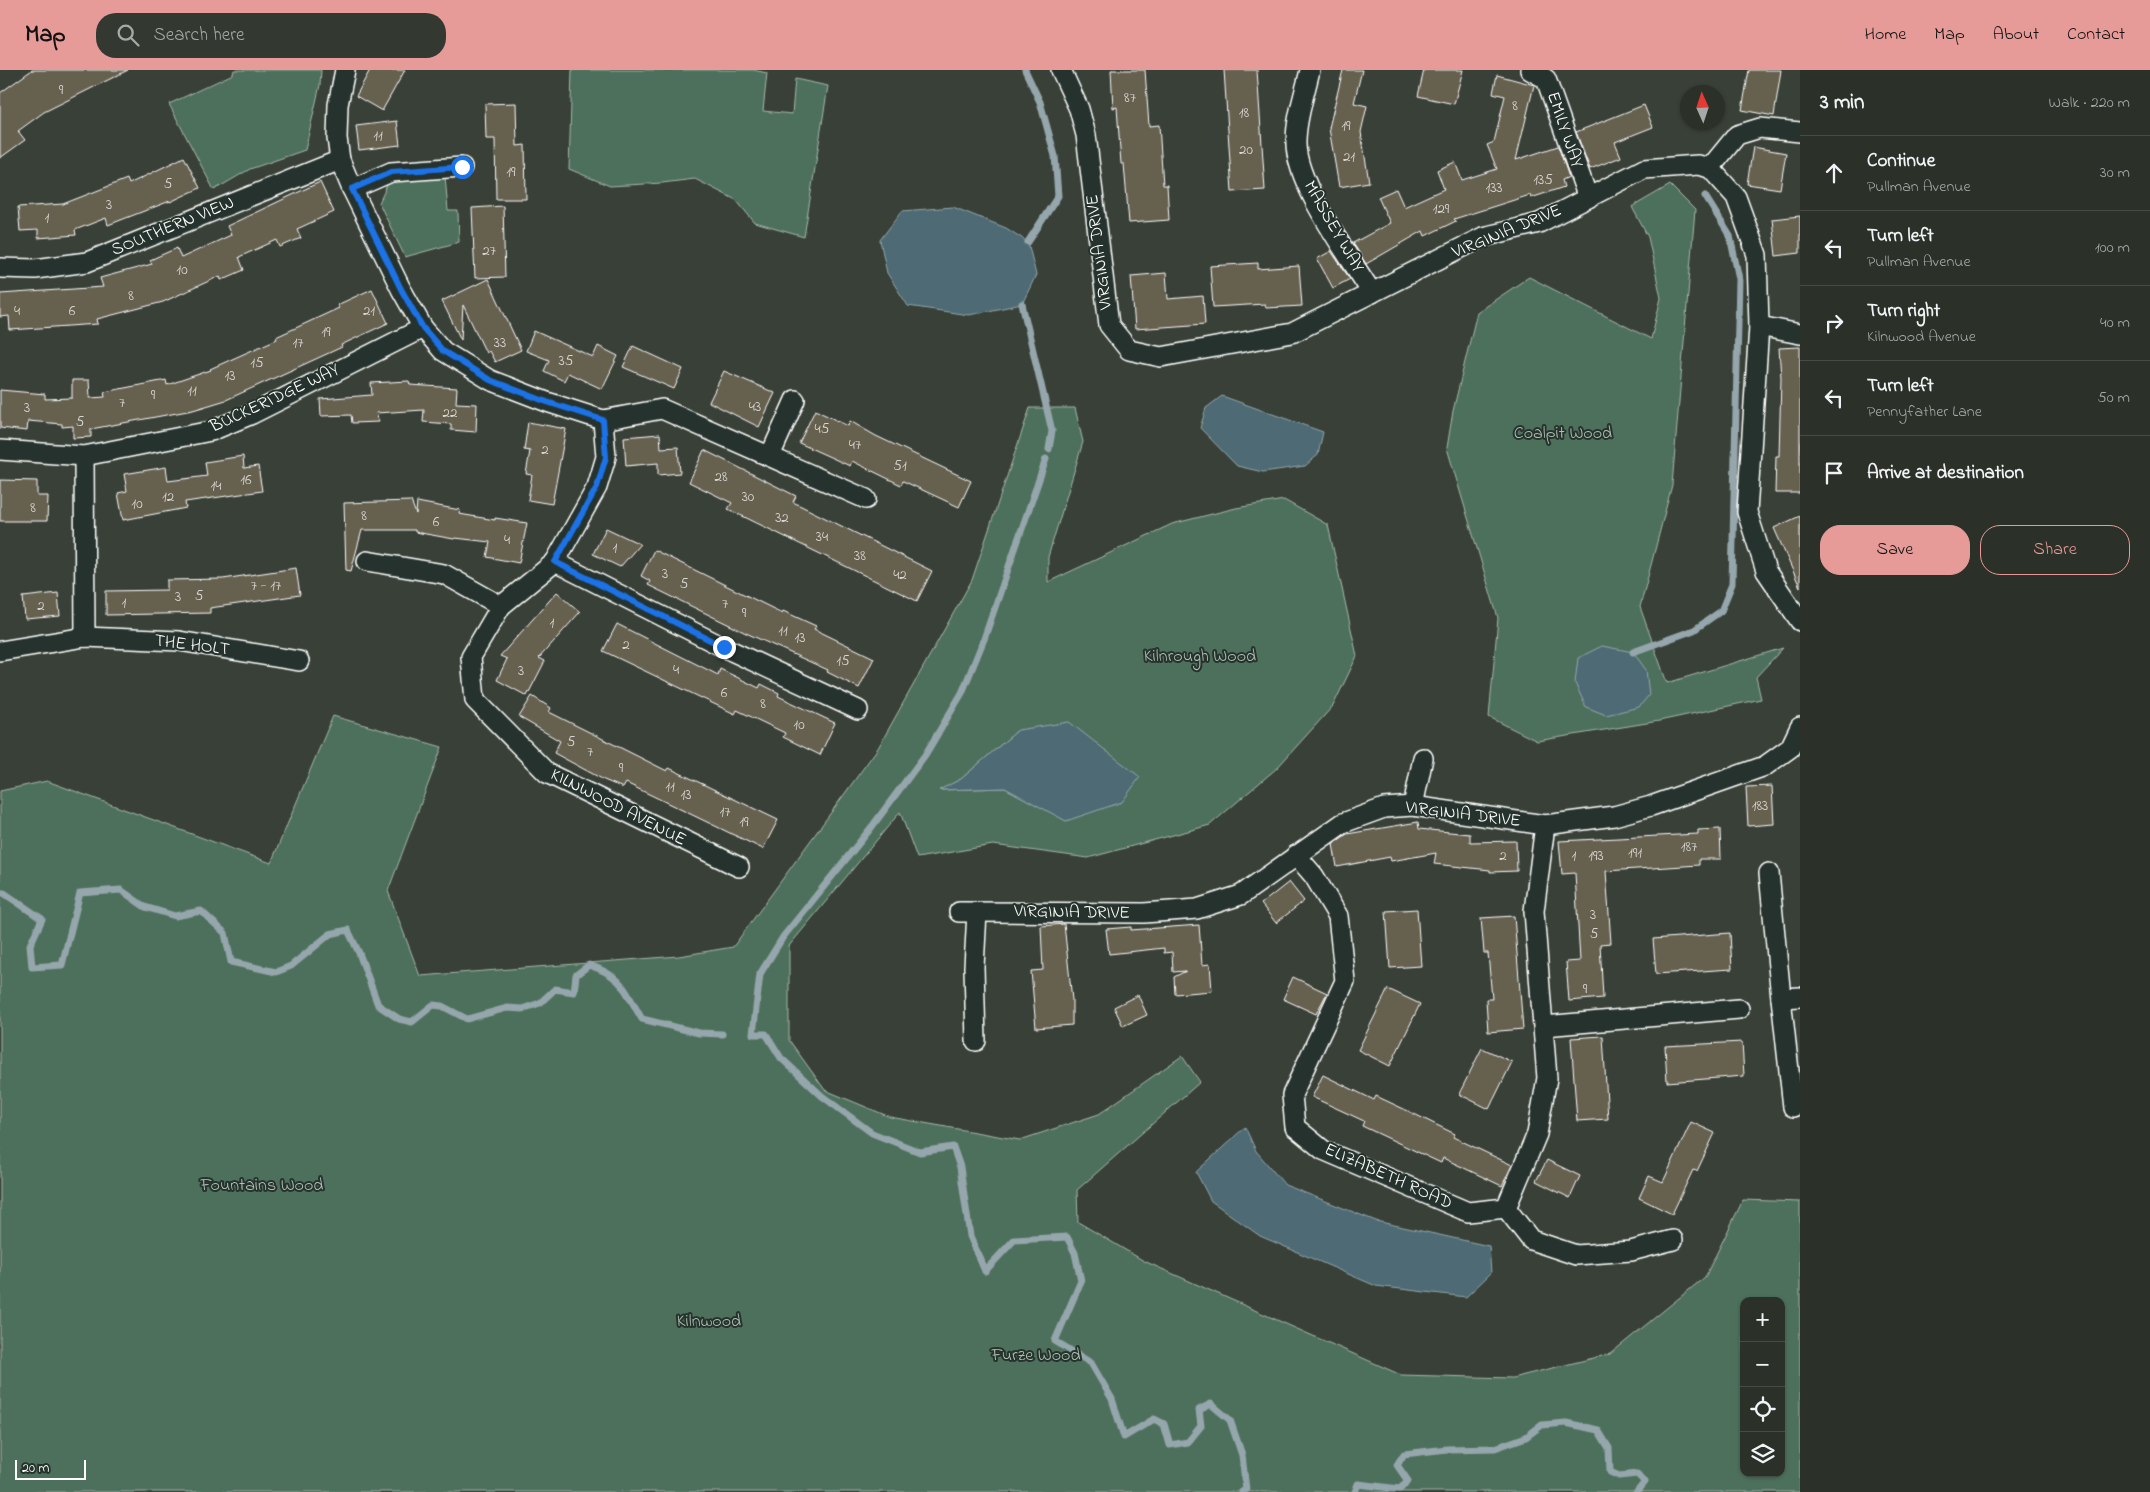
<!DOCTYPE html>
<meta charset="utf-8">
<style>
body{margin:0;font-family:"Indie Flower",sans-serif;background:#333831;color:#f1f3f6}
.controls{position:absolute;right:15px;bottom:15px;display:grid;overflow:hidden;border-radius:10px;box-shadow:0 1px 4px #0004}
.controls button{width:45px;height:45px;display:grid;place-items:center;padding:0;border:0;border-bottom:1px solid #474b46;background:#2b3029;color:#f1f3f6;font:25px sans-serif}
.compass{position:absolute;left:1680px;top:15px;width:45px;height:45px;border-radius:50%;background:#2b3029;box-shadow:0 1px 4px #0004;rotate:357deg}
.scale{position:absolute;left:15px;bottom:12px;width:71px;box-sizing:border-box;padding-left:5px;border:2px solid #fff;border-top:0;font-size:14px;line-height:18px;white-space:nowrap;color:#fff;-webkit-text-stroke:4px #26332d;paint-order:stroke}
.stop{position:absolute;width:15px;height:15px;margin:-11px;border:4px solid #1a73e8;border-radius:50%;background:#fff}
.stop.end{background:#1a73e8;border-color:#fff;box-shadow:0 1px 5px #0008}
.list{margin:0;padding:0;list-style:none}
h2{display:flex;justify-content:space-between;align-items:center;height:65px;margin:0;padding:0 20px;font-size:21px}
h2 small{font-size:16px;font-weight:400;color:#a6a9a8}
.list li{display:grid;grid-template-columns:32px 1fr auto;gap:15px;align-items:center;box-sizing:border-box;height:75px;padding:0 20px;border-top:1px solid #474b46}
.list b{display:block;font-size:19px;white-space:nowrap}
.list p{margin:0;font-size:16px;white-space:nowrap;color:#a6a9a8}
.list em{font-size:16px;font-style:normal;color:#a6a9a8}
.actions{display:flex;gap:10px;padding:15px 20px}
.actions a{flex:1;padding:11px 0;border:1px solid #e69b98;border-radius:20px;text-align:center;font-size:18px;color:#e69b98}
.actions .main{background:#e69b98;color:#111}
.icon{flex:none;width:28px;height:28px;fill:none;stroke:currentColor;stroke-width:2;stroke-linecap:round;stroke-linejoin:round}
.map{position:relative;flex:none;width:1800px;height:1422px;overflow:hidden}
header{display:flex;align-items:center;gap:30px;box-sizing:border-box;height:70px;padding:0 25px;background:#e69b98;color:#111}
header strong{font-size:24px}
nav{display:flex;gap:28px;margin-inline-start:auto;font-size:18px}
.search{width:350px;height:45px;background:#333831;display:flex;align-items:center;gap:12px;box-sizing:border-box;padding:0 18px;border-radius:20px;color:#a6a9a8;font-size:19px}
main{display:flex}
aside{flex:1;background:#2b3029}
.map>svg:first-child{display:block}
.green{fill:#4e705b;stroke:#a6b8ad;fill-rule:evenodd}
.water{fill:#4e6b74;stroke:#95a6ac}
.lines{fill:none;stroke-linecap:round;stroke-linejoin:round}
.stream{stroke:#95a6ac;stroke-width:7}
.building{fill:#66604f;stroke:#fff}
.minor-casing{stroke:#fff;stroke-width:22}
.minor{stroke:#26332d;stroke-width:19}
.route{stroke:#1a73e8;stroke-width:6}
.labels{text-anchor:middle;dominant-baseline:central;stroke-width:4;stroke-linejoin:round;paint-order:stroke}
.number-label{font-size:15px;fill:#d9d7d3}
.street-label{font-size:18px;fill:#fff;stroke:#26332d}
.park-label{font-size:18px;fill:#afbfb5;stroke:#26332d}
</style>
<header>
<strong>Map</strong>
<div class="search"><svg class="icon" aria-label="search" viewBox="0 0 24 24"><circle cx="10" cy="10" r="6"/><path d="M15 15l6 6"/></svg>Search here</div>
<nav><a>Home</a><a>Map</a><a>About</a><a>Contact</a></nav>
</header>
<main>
<div class="map">
<svg width="1800" height="1422" viewBox="0 0 1800 1422">
<rect width="100%" height="100%" fill="#394037"/>
<filter id="ink" filterUnits="userSpaceOnUse"><feTurbulence type="fractalNoise" baseFrequency=".02" numOctaves="2"/><feDisplacementMap in="SourceGraphic" scale="10" xChannelSelector="R" yChannelSelector="G"/><feConvolveMatrix kernelMatrix="1 2 1 2 8 2 1 2 1" color-interpolation-filters="sRGB"/></filter>
<g filter="url(#ink)">
<g class="green">
<path d="M234,0H321L320,15L305,80L250,99L214,120L169,34L233,4Z"/>
<path d="M572,0H753L767,3L763,41L792,44L795,9L828,16L804,167L755,153L736,130L695,109L662,113L610,116L569,99Z"/>
<path d="M405,106H445L448,141H458L459,172L405,187L379,133L388,113Z"/>
<path d="M1670,115L1695,140L1672,415L1640,537L1667,613L1783,578L1756,607L1761,629L1659,651L1537,671L1489,647L1498,548L1447,378L1453,341L1477,242L1529,207L1651,269L1661,228L1648,167L1632,137Z"/>
<path d="M1030,338H1075L1083,372L1048,487V512L1172,454L1236,438L1284,430L1328,455L1357,586L1333,636L1277,698L1210,755L1088,788L993,775L917,788L900,742L789,876V970L825,1020L890,1047L1020,1070L1099,1044L1182,986L1200,1012L1077,1120L1078,1152L1144,1191L1401,1305L1512,1308L1610,1284L1705,1207L1743,1130L1800,1132V1422H0V721L47,711L271,793L333,646L442,677L388,821L420,906L679,886L733,877L878,678L972,510ZM1018,660L1067,751L1005,718L940,720L961,709ZM1744,1231H1781V1403H1744Z"/>
</g>
<g class="water">
<path d="M953,137L1006,158L1028,172L1036,205L1022,234L969,245L908,236L887,203L880,170L902,141Z"/>
<path d="M1222,326L1323,362L1318,385L1305,396L1263,402L1237,396L1200,358L1206,338Z"/>
<path d="M1602,576L1633,582L1646,600L1649,625L1639,637L1606,645L1586,637L1575,613L1578,588Z"/>
<path d="M1069,652L1140,707L1122,732L1066,751L1005,718L939,720L961,709L1018,660Z"/>
<path d="M1245,1057L1256,1081L1285,1115L1376,1151L1489,1176L1491,1203L1466,1227L1376,1216L1260,1166L1211,1131L1196,1102Z"/>
</g>
<g class="lines">
<g class="stream">
<path d="M1025,0L1040,32L1055,86L1058,126L1028,172"/>
<path d="M1022,234L1052,361L1049,379"/>
<path d="M1046,389L984,569L962,623L925,685L871,758L783,867L760,904L753,964H766L781,988L822,1026L872,1063L920,1082L953,1077L960,1097L970,1166L985,1201L1014,1170L1067,1167L1075,1183L1081,1211L1055,1271L1091,1293L1112,1329L1124,1367L1154,1349L1164,1354L1170,1375L1188,1372L1201,1356L1199,1340L1211,1334L1230,1350L1242,1385L1246,1420L1242,1422"/>
<path d="M1633,582L1694,560L1721,541L1732,514L1739,209L1730,166L1705,126"/>
<path d="M0,823H4L42,849L30,875L32,897L62,895L80,823L121,820L145,837L175,846L201,841L225,863L231,892L276,902L291,896L330,864L348,860L359,883L378,935L399,949L412,952L433,935L442,936L467,949L507,938L522,939L540,933L555,919L574,922L576,905L589,895C624,907 624,919 642,949L699,963L722,964"/>
<path d="M1355,1422L1358,1414L1400,1419L1408,1411L1397,1395L1404,1384L1447,1379L1495,1378L1526,1367L1542,1355L1566,1353L1598,1360L1609,1378L1610,1402L1619,1406L1637,1404L1645,1412L1637,1422"/>
</g>
</g>
<g class="building">
<path d="M32,0H128L44,42L18,61L25,70L0,88V23Z"/>
<path d="M370,0H405L382,41L356,26Z"/>
<path d="M1111,0H1145L1149,56L1159,55L1163,115H1167L1169,150L1129,153L1124,94H1121L1117,37L1113,38Z"/>
<path d="M1224,0H1257L1265,120L1232,122Z"/>
<path d="M1343,0H1362L1354,33L1367,36L1361,62L1369,112L1339,117L1329,58Z"/>
<path d="M1424,0H1463L1454,34L1418,26Z"/>
<path d="M1749,0H1781L1774,46L1742,40Z"/>
<path d="M1497,5L1534,15L1516,90L1558,76L1569,107L1562,110L1564,117L1531,128L1530,125L1454,149L1456,151L1425,166L1423,161L1366,194L1353,173L1390,153L1378,127L1396,119L1404,137L1426,127L1444,119L1437,100L1455,92L1462,110L1497,99L1487,75L1494,72L1505,26L1493,23Z"/>
<path d="M516,33L517,76L525,75L526,129H496L495,69H486L485,34Z"/>
<path d="M1644,35L1653,57L1615,72L1621,87L1590,99L1576,62Z"/>
<path d="M397,51L400,75L359,80L356,56Z"/>
<path d="M1753,77L1786,83L1780,119L1747,114Z"/>
<path d="M184,87L200,118L170,132V131L108,155L106,148L75,160L76,165L38,168V160L20,161L18,137L63,134L127,109L129,114Z"/>
<path d="M320,112L334,142L297,159L301,168L280,177L277,170L239,187L244,200L221,210L220,206L163,232L97,249L98,254L10,260L9,246L0,247V224L103,217L100,208L152,194L150,190L177,178L181,188L231,165L227,156Z"/>
<path d="M503,136L505,207L475,208L472,138Z"/>
<path d="M1800,146V183L1776,186L1772,149Z"/>
<path d="M1331,181L1350,209L1333,218L1317,189Z"/>
<path d="M1258,193V199L1299,196L1302,236L1266,238L1265,234L1213,237L1210,196Z"/>
<path d="M1166,203L1168,229L1203,226L1205,254L1135,259L1131,206Z"/>
<path d="M488,209L521,280L495,292L489,281L486,283L463,235L461,270L442,231Z"/>
<path d="M372,219L388,253L341,275L342,277L226,330L193,340L91,359V367L73,368V356L62,357V354L28,351L27,361L0,358V320L45,324V329L72,328V310H89L90,328L105,327L104,322L166,310L167,315L211,300L210,299L277,269L276,267L339,238L337,235Z"/>
<path d="M534,261L593,287L598,276L618,286L602,319L568,303L564,311L544,301L549,290L526,281Z"/>
<path d="M633,276L683,299L674,319L623,297Z"/>
<path d="M1800,277V423H1775L1776,386H1779L1781,308L1779,278Z"/>
<path d="M724,301L775,323L759,357L709,332Z"/>
<path d="M409,311L410,315L457,318L456,333L477,334L476,362L451,360V354L423,352L424,340L376,343L379,352L352,353L351,345L321,346L320,329L372,325L371,313Z"/>
<path d="M815,340L848,356L850,351L876,366L971,411L959,437L903,411L901,415L852,391L850,396L799,373Z"/>
<path d="M528,352L566,359L552,434L528,430L532,405L526,404L530,381L524,380Z"/>
<path d="M660,364L661,378L678,377L680,403L658,405V393L626,396L624,367Z"/>
<path d="M704,380L796,426L793,432L932,501L917,531L728,439L732,433L689,412Z"/>
<path d="M243,386L244,398L258,396L262,421L185,432L186,438L123,450L118,423L127,421L124,404L166,397L168,411L207,406L205,392Z"/>
<path d="M0,410L37,411V426H48L47,451H0Z"/>
<path d="M411,431L416,444L417,432L460,440L459,444L495,450V448L527,453L519,493L487,487L490,472L455,468L454,469L415,462V460H362L351,501L346,500L344,433Z"/>
<path d="M1800,446V517L1774,458Z"/>
<path d="M606,458L640,474L620,497L593,484Z"/>
<path d="M654,480L782,543L783,541L816,556L814,559L874,588L859,618L827,602L828,600L746,563L648,515L650,511L641,506Z"/>
<path d="M296,498L300,525L210,538V543L106,545V521L167,520V510L223,509Z"/>
<path d="M557,522L580,542L539,588L545,591L527,626L497,610L507,589L500,586Z"/>
<path d="M58,523L60,546L25,549L23,527Z"/>
<path d="M617,554L718,605L720,599L759,618L761,614L779,623L778,626L835,653L820,685L783,667L785,663L737,640L735,644L603,581Z"/>
<path d="M532,626L551,638L549,642L667,701L669,698L778,750L763,779L626,713L623,718L604,710L554,683L560,671L519,647Z"/>
<path d="M1772,716L1774,754L1748,756L1746,717Z"/>
<path d="M1418,752L1419,759L1470,764V772L1516,771L1517,801L1490,802V800L1434,794L1436,783L1391,791L1390,787L1337,797L1333,774L1347,764Z"/>
<path d="M1720,759L1721,789H1699V795L1606,801L1611,873L1600,874L1603,928L1569,931L1566,892L1580,891L1575,803L1562,804L1559,771L1698,764V760Z"/>
<path d="M1289,812L1304,831L1276,853L1261,834Z"/>
<path d="M1417,839L1421,896L1390,898L1386,841Z"/>
<path d="M1514,846L1523,959L1488,962L1486,929H1492L1488,883H1484L1481,848Z"/>
<path d="M1064,854L1072,930V955L1036,958L1031,901L1043,900L1041,856Z"/>
<path d="M1199,855L1202,895L1210,894L1212,921L1175,924L1174,907L1186,901L1173,902L1172,882L1164,883V878L1109,884L1106,859L1131,857V860Z"/>
<path d="M1730,863L1732,899L1656,904L1653,869Z"/>
<path d="M1293,907L1327,923L1316,944L1283,929Z"/>
<path d="M1388,919L1420,934L1390,996L1358,980Z"/>
<path d="M1138,925L1147,945L1123,956L1114,937Z"/>
<path d="M1603,966L1608,1049L1577,1051L1571,968Z"/>
<path d="M1742,972L1744,1006L1667,1012L1665,976Z"/>
<path d="M1482,978L1512,992L1489,1039L1459,1024Z"/>
<path d="M1323,1005L1374,1030L1376,1026L1406,1040L1455,1064L1453,1067L1512,1095L1502,1116L1443,1088L1441,1093L1392,1070L1362,1056L1364,1051L1312,1027Z"/>
<path d="M1691,1052L1715,1063L1697,1101L1693,1100L1672,1144L1639,1128L1649,1106L1663,1112Z"/>
<path d="M1547,1090L1580,1106L1570,1128L1536,1111Z"/>
</g>
<g class="lines">
<g class="minor-casing">
<g id="minor">
<path d="M345,0L338,35L337,68L340,90L352,119L401,219L423,258L443,281L490,310L547,332L603,350L662,339L866,429"/>
<path d="M1061,0L1079,39L1086,65L1109,255L1129,280L1161,287L1292,263L1483,167L1539,153L1644,99L1698,95L1710,98L1736,127L1757,185L1759,256L1747,442L1766,501L1800,551"/>
<path d="M1310,0C1305,23 1296,48 1296,71C1294,113 1350,187 1372,223"/>
<path d="M1530,0L1546,9L1588,128"/>
<path d="M1710,98L1737,65L1760,58L1800,62"/>
<path d="M352,119L391,102L462,97"/>
<path d="M0,198L35,199L87,192L340,90"/>
<path d="M1759,256L1800,264"/>
<path d="M603,350L606,387L597,417L555,492L501,536L471,587L475,630L547,703L739,797"/>
<path d="M0,380L84,386L211,361L252,344L423,258"/>
<path d="M84,386L85,567"/>
<path d="M770,386L795,330"/>
<path d="M367,491L444,504L501,536"/>
<path d="M555,492L723,577L858,640"/>
<path d="M0,581L85,567L179,571L299,591"/>
<path d="M1413,736L1423,688"/>
<path d="M1296,785L1314,806L1338,846L1345,911L1292,1025L1295,1057L1323,1080L1468,1142L1506,1138L1537,1064L1547,1008L1534,841L1545,755"/>
<path d="M1769,803L1781,928"/>
<path d="M959,842L1144,843L1197,839L1241,825L1343,753L1384,738L1413,736L1545,755L1614,746L1651,736L1765,696L1790,678L1800,657"/>
<path d="M1544,956L1739,939"/>
<path d="M976,971L974,897L977,842"/>
<path d="M1793,1037L1781,928L1800,927"/>
<path d="M1506,1138L1531,1170L1576,1185L1631,1181L1673,1170"/>
</g>
</g>
<use href="#minor" class="minor"/>
</g>
</g>
<g class="lines" filter="url(#ink)">
<path class="route" d="M462,97L391,102L352,119L401,219L423,258L443,281L490,310L547,332L603,350L606,387L597,417L555,492L724,577"/>
</g>
<g class="labels">
<g class="number-label">
<text x="61" y="20">9</text>
<text x="1130" y="28">87</text>
<text x="1515" y="36">8</text>
<text x="1244" y="43">18</text>
<text x="1346" y="56">19</text>
<text x="378" y="66">11</text>
<text x="1246" y="80">20</text>
<text x="1349" y="87">21</text>
<text x="511" y="102">19</text>
<text x="1543" y="110">135</text>
<text x="168" y="114">5</text>
<text x="1494" y="118">133</text>
<text x="109" y="135">3</text>
<text x="1441" y="139">129</text>
<text x="47" y="148">1</text>
<text x="489" y="181">27</text>
<text x="182" y="200">10</text>
<text x="131" y="226">8</text>
<text x="17" y="241">4</text>
<text x="72" y="241">6</text>
<text x="369" y="241">21</text>
<text x="326" y="262">19</text>
<text x="298" y="273">17</text>
<text x="500" y="273">33</text>
<text x="566" y="291">35</text>
<text x="257" y="293">15</text>
<text x="230" y="306">13</text>
<text x="192" y="321">11</text>
<text x="153" y="325">9</text>
<text x="122" y="333">7</text>
<text x="755" y="337">43</text>
<text x="27" y="338">3</text>
<text x="450" y="343">22</text>
<text x="80" y="352">5</text>
<text x="822" y="359">45</text>
<text x="855" y="375">47</text>
<text x="545" y="380">2</text>
<text x="900" y="396">51</text>
<text x="721" y="407">28</text>
<text x="246" y="410">16</text>
<text x="216" y="416">14</text>
<text x="168" y="427">12</text>
<text x="748" y="427">30</text>
<text x="137" y="434">10</text>
<text x="33" y="438">8</text>
<text x="364" y="446">8</text>
<text x="782" y="448">32</text>
<text x="436" y="452">6</text>
<text x="822" y="467">34</text>
<text x="507" y="470">4</text>
<text x="615" y="478">1</text>
<text x="860" y="486">38</text>
<text x="665" y="504">3</text>
<text x="900" y="505">42</text>
<text x="684" y="514">5</text>
<text x="266" y="516">7 - 17</text>
<text x="199" y="526">5</text>
<text x="178" y="527">3</text>
<text x="124" y="533">1</text>
<text x="725" y="534">7</text>
<text x="41" y="536">2</text>
<text x="744" y="543">9</text>
<text x="552" y="553">1</text>
<text x="783" y="561">11</text>
<text x="800" y="568">13</text>
<text x="626" y="575">2</text>
<text x="843" y="591">15</text>
<text x="676" y="600">4</text>
<text x="521" y="601">3</text>
<text x="724" y="623">6</text>
<text x="763" y="634">8</text>
<text x="799" y="655">10</text>
<text x="571" y="672">5</text>
<text x="590" y="682">7</text>
<text x="621" y="698">9</text>
<text x="670" y="717">11</text>
<text x="686" y="725">13</text>
<text x="1760" y="736">183</text>
<text x="725" y="742">17</text>
<text x="744" y="752">19</text>
<text x="1689" y="777">187</text>
<text x="1635" y="783">191</text>
<text x="1503" y="786">2</text>
<text x="1574" y="786">1</text>
<text x="1596" y="786">193</text>
<text x="1593" y="845">3</text>
<text x="1594" y="864">5</text>
<text x="1585" y="919">9</text>
</g>
<g class="street-label">
<text transform="translate(1564 60) rotate(71)">EMILY WAY</text>
<text transform="translate(173 157) rotate(-22)">SOUTHERN VIEW</text>
<text transform="translate(1333 157) rotate(60)">MASSEY WAY</text>
<text transform="translate(1507 162) rotate(-22)">VIRGINIA DRIVE</text>
<text transform="translate(1100 182) rotate(-97)">VIRGINIA DRIVE</text>
<text transform="translate(275 329) rotate(-25)">BUCKERIDGE WAY</text>
<text transform="translate(192 576) rotate(7)">THE HOLT</text>
<text transform="translate(618 738) rotate(27)">KILNWOOD AVENUE</text>
<text transform="translate(1463 745) rotate(7)">VIRGINIA DRIVE</text>
<text transform="translate(1072 843) rotate(1)">VIRGINIA DRIVE</text>
<text transform="translate(1388 1107) rotate(24)">ELIZABETH ROAD</text>
</g>
<g class="park-label">
<text x="1563" y="364">Coalpit Wood</text>
<text x="1200" y="587">Kilnrough Wood</text>
<text x="262" y="1116">Fountains Wood</text>
<text x="709" y="1252">Kilnwood</text>
<text x="1036" y="1286">Furze Wood</text>
</g>
</g>
</svg>
<div class="controls">
<button>+</button>
<button>−</button>
<button><svg class="icon" aria-label="locate" viewBox="0 0 24 24"><circle cx="12" cy="12" r="6"/><path d="M12 2v4M12 18v4M2 12h4M18 12h4"/></svg></button>
<button><svg class="icon" aria-label="layers" viewBox="0 0 24 24"><path d="M12 4l9 5-9 5-9-5zM3 14l9 5 9-5"/></svg></button>
</div>
<svg class="compass" viewBox="-18 -18 36 36"><path d="M0-13l5 13h-10z" fill="#e53935"/><path d="M0 13l5-13h-10z" fill="#a6a9a8"/></svg>
<div class="scale">20 m</div>
<div class="stop" style="left:462px;top:97px"></div>
<div class="stop end" style="left:724px;top:577px"></div>
</div>
<aside>
<h2>3 min<small>Walk · 220 m</small></h2>
<ul class="list">
<li><svg class="icon" aria-label="ahead" viewBox="0 0 24 24"><path d="M12 20V5M6 11l6-6 6 6"/></svg><div><b>Continue</b><p>Pullman Avenue</p></div><em>30 m</em></li>
<li><svg class="icon" aria-label="left" viewBox="0 0 24 24"><path d="M17 20v-9H6M10 6l-5 5 5 5"/></svg><div><b>Turn left</b><p>Pullman Avenue</p></div><em>100 m</em></li>
<li><svg class="icon" aria-label="right" viewBox="0 0 24 24"><path d="M7 20v-9h11M14 6l5 5-5 5"/></svg><div><b>Turn right</b><p>Kilnwood Avenue</p></div><em>40 m</em></li>
<li><svg class="icon" aria-label="left" viewBox="0 0 24 24"><path d="M17 20v-9H6M10 6l-5 5 5 5"/></svg><div><b>Turn left</b><p>Pennyfather Lane</p></div><em>50 m</em></li>
<li><svg class="icon" aria-label="arrive" viewBox="0 0 24 24"><path d="M6 21V4h12l-3 4 3 4H6"/></svg><div><b>Arrive at destination</b></div></li>
</ul>
<div class="actions"><a class="main">Save</a><a>Share</a></div>
</aside>
</main>
